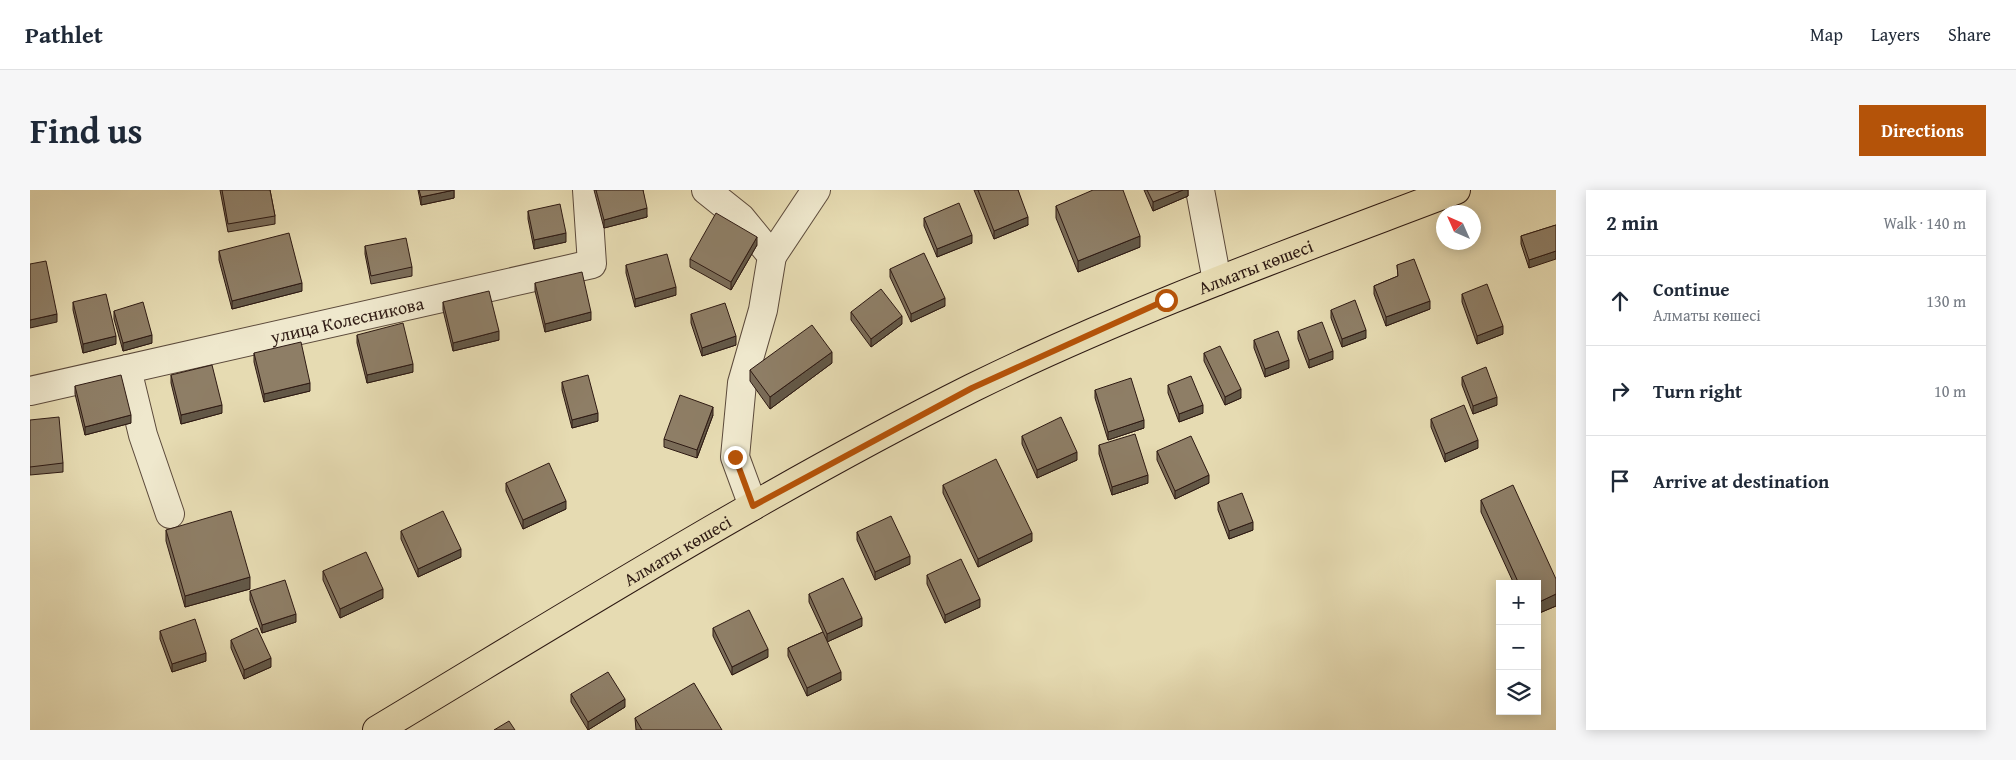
<!DOCTYPE html>
<meta charset="utf-8">
<style>
body{margin:0;font-family:"Gentium Book Plus",serif;background:#f6f6f7;color:#1f2937}
.controls{position:absolute;right:15px;bottom:15px;display:grid;overflow:hidden;border-radius:0px;box-shadow:0 2px 12px #0003}
.controls button{width:45px;height:45px;display:grid;place-items:center;padding:0;border:0;border-bottom:1px solid #e0e1e3;background:#fff;color:#1f2937;font:25px sans-serif}
.compass{position:absolute;left:1406px;top:15px;width:45px;height:45px;border-radius:50%;background:#fff;box-shadow:0 2px 12px #0003;rotate:315deg}
.stop{position:absolute;width:15px;height:15px;margin:-11px;border:4px solid #b45309;border-radius:50%;background:#fff}
.stop.end{background:#b45309;border-color:#fff;box-shadow:0 1px 5px #0008}
.list{margin:0;padding:0;list-style:none}
h2{display:flex;justify-content:space-between;align-items:center;height:65px;margin:0;padding:0 20px;font-size:21px}
h2 small{font-size:16px;font-weight:400;color:#747a83}
.list li{display:grid;grid-template-columns:32px 1fr auto;gap:15px;align-items:center;box-sizing:border-box;height:90px;padding:0 20px;border-top:1px solid #e0e1e3}
.list b{display:block;font-size:19px;white-space:nowrap}
.list p{margin:0;font-size:16px;white-space:nowrap;color:#747a83}
.list em{font-size:16px;font-style:normal;color:#747a83}
.icon{flex:none;width:28px;height:28px;fill:none;stroke:currentColor;stroke-width:2;stroke-linecap:round;stroke-linejoin:round}
.map{position:relative;flex:none;width:1526px;height:540px;overflow:hidden;border-radius:0px}
header{display:flex;align-items:center;gap:30px;box-sizing:border-box;height:70px;padding:0 25px;background:#fff;border-bottom:1px solid #e0e1e3}
header strong{font-size:24px}
nav{display:flex;gap:28px;margin-inline-start:auto;font-size:18px}
.intro{display:flex;align-items:center;justify-content:space-between;box-sizing:border-box;height:120px;padding:0 30px}
h1{margin:0;font-size:35px}
.button{padding:12px 22px;border-radius:0px;background:#b45309;color:#fff;font-size:18px;font-weight:700}
main{display:flex;gap:30px;padding:0 30px}
aside{flex:1;background:#fff;border-radius:0px;box-shadow:0 2px 12px #0003}
.map>svg:first-child{display:block}
.lines{fill:none;stroke-linecap:round;stroke-linejoin:round}
.minor-casing{stroke:#5c4a3b;stroke-width:30}
.major-casing{stroke:#2e1a13;stroke-width:30}
.minor{stroke:#efe8cd;stroke-width:28}
.major{stroke:#e6dbb2;stroke-width:28}
.wall{fill:#7a6c58;stroke:#2e1a13}
.shaded-wall{fill:#635847;stroke:#2e1a13}
.building{fill:#8e7e66;stroke:#2e1a13}
.route{stroke:#b45309;stroke-width:6}
.labels{text-anchor:middle;dominant-baseline:central;stroke-width:4;stroke-linejoin:round;paint-order:stroke}
.street-label{font-size:18px;fill:#2e1a13;stroke:#efe8cd}
</style>
<header>
<strong>Pathlet</strong>
<nav><a>Map</a><a>Layers</a><a>Share</a></nav>
</header>
<div class="intro"><h1>Find us</h1><a class="button">Directions</a></div>
<main>
<div class="map">
<svg width="1526" height="540" viewBox="0 0 1526 540">
<rect width="100%" height="100%" fill="#e6dbb2"/>
<filter id="stains"><feTurbulence type="fractalNoise" baseFrequency=".004" numOctaves="4"/><feColorMatrix values="0 0 0 0 .2 0 0 0 0 .09 0 0 0 0 .02 0 0 0 .5 -.17"/></filter>
<radialGradient id="worn" r=".72"><stop offset=".6" stop-color="#630" stop-opacity="0"/><stop offset="1" stop-color="#630" stop-opacity=".3"/></radialGradient>
<g class="lines">
<g class="minor-casing">
<g id="minor">
<path d="M676,0L711,28L742,66L733,120L712,193L705,267L723,316"/>
<path d="M1170,0L1187,91"/>
<path d="M742,66L786,0"/>
<path d="M97,179L113,245L140,324"/>
<path id="s1" d="M0,201L562,74L557,0"/>
</g>
</g>
<g class="major-casing">
<g id="major">
<path id="s2" d="M347,540C542,423 738,300 942,198C1098,121 1263,62 1426,0"/>
</g>
</g>
<use href="#minor" class="minor"/>
<use href="#major" class="major"/>
</g>
<g class="wall">
<path d="M190,0H240L245,26V34L198,42Z"/>
<path d="M388,0H424V8L391,15Z"/>
<path d="M564,0H613L617,27L574,38Z"/>
<path d="M944,0H988L998,35L964,49Z"/>
<path d="M1114,0H1158V6L1123,21Z"/>
<path d="M1026,16L1110,57L1048,82L1026,28Z"/>
<path d="M498,21L536,52L504,59L498,29Z"/>
<path d="M894,28L942,53L907,67L894,36Z"/>
<path d="M1526,35L1499,78L1491,54V46Z"/>
<path d="M727,55L701,100L660,77V69Z"/>
<path d="M335,56L382,77V86L341,94L335,64Z"/>
<path d="M189,61L272,101L202,119L189,70Z"/>
<path d="M596,75L646,105L605,117L596,83Z"/>
<path d="M1367,75L1400,119L1356,136L1344,104V96L1368,86Z"/>
<path d="M860,79L915,116L881,132L860,87Z"/>
<path d="M505,93L561,130L515,142L505,101Z"/>
<path d="M1432,104L1473,144L1447,154L1432,112Z"/>
<path d="M43,112L86,154L53,163L43,120Z"/>
<path d="M413,112L469,150L423,161L413,120Z"/>
<path d="M1301,120L1336,148L1312,157L1301,128Z"/>
<path d="M84,121L122,153L93,161L84,129Z"/>
<path d="M821,122L872,134L841,157L821,130Z"/>
<path d="M661,124L706,155L672,166L661,133Z"/>
<path d="M1268,141L1303,169L1279,178L1268,149Z"/>
<path d="M327,145L383,182L337,193L327,153Z"/>
<path d="M1224,150L1259,178L1235,187L1224,158Z"/>
<path d="M224,163L280,201L234,212L224,172Z"/>
<path d="M1174,163L1211,208L1195,215L1174,171Z"/>
<path d="M802,173L740,219L720,191V180Z"/>
<path d="M141,185L192,223L151,234L141,193Z"/>
<path d="M1432,187L1467,215L1443,224L1432,195Z"/>
<path d="M532,192L568,231L542,238L532,200Z"/>
<path d="M1138,195L1173,223L1149,232L1138,203Z"/>
<path d="M45,196L101,233L55,245L45,204Z"/>
<path d="M1065,200L1114,238L1078,250L1065,208Z"/>
<path d="M683,225L667,268L634,257V249Z"/>
<path d="M1401,229L1448,258L1415,272L1401,237Z"/>
<path d="M0,230L33,273V282L0,285Z"/>
<path d="M992,246L1047,270L1007,288L992,254Z"/>
<path d="M1069,255L1118,293L1082,305L1069,264Z"/>
<path d="M1127,261L1179,293L1145,309L1127,270Z"/>
<path d="M476,293L536,319L493,339L476,301Z"/>
<path d="M913,295L1002,351L948,377L913,303Z"/>
<path d="M1451,310L1526,416L1507,424V394H1484L1451,322Z"/>
<path d="M1188,312L1223,340L1199,349L1188,320Z"/>
<path d="M136,340L220,399L155,417L136,351Z"/>
<path d="M371,341L431,367L388,387L371,349Z"/>
<path d="M827,342L880,374L845,390L827,350Z"/>
<path d="M293,381L353,408L310,428L293,390Z"/>
<path d="M897,385L950,417L915,433L897,394Z"/>
<path d="M220,401L266,432L232,443L220,410Z"/>
<path d="M779,404L832,436L797,452L811,490L777,506L758,466V458L793,442L779,412Z"/>
<path d="M683,438L738,467L702,485L683,446Z"/>
<path d="M130,441L176,471L142,482L130,449Z"/>
<path d="M201,450L241,477L214,489L201,458Z"/>
<path d="M541,504L595,517L558,540L541,512Z"/>
<path d="M605,528L692,540H606Z"/>
</g>
<g class="shaded-wall">
<path d="M424,0V8L391,15V7Z"/>
<path d="M1153,0H1158V6L1123,21V12Z"/>
<path d="M617,18V27L574,38V30Z"/>
<path d="M998,27V35L964,49V41Z"/>
<path d="M536,43V52L504,59V50Z"/>
<path d="M942,45V53L907,67V59Z"/>
<path d="M1110,46V57L1048,82V71Z"/>
<path d="M727,47V55L701,100V92Z"/>
<path d="M1526,61V69L1499,78V70Z"/>
<path d="M272,93V101L202,119V111Z"/>
<path d="M646,97V105L605,117V109Z"/>
<path d="M915,108V116L881,132V124Z"/>
<path d="M1400,111V119L1356,136V127Z"/>
<path d="M561,122V130L515,142V134Z"/>
<path d="M27,124V132L0,138V130Z"/>
<path d="M872,126V134L841,157V149Z"/>
<path d="M1473,136V144L1447,154V146Z"/>
<path d="M1336,140V148L1312,157V149Z"/>
<path d="M469,141V150L423,161V153Z"/>
<path d="M122,145V153L93,161V153Z"/>
<path d="M86,146V154L53,163V154Z"/>
<path d="M706,146V155L672,166V158Z"/>
<path d="M1303,161V169L1279,178V170Z"/>
<path d="M802,162V173L740,219V207Z"/>
<path d="M1259,170V178L1235,187V179Z"/>
<path d="M383,174V182L337,193V185Z"/>
<path d="M280,193V201L234,212V204Z"/>
<path d="M1211,199V208L1195,215V207Z"/>
<path d="M1467,207V215L1443,224V216Z"/>
<path d="M192,215V223L151,234V225Z"/>
<path d="M1173,215V223L1149,232V224Z"/>
<path d="M683,217V225L667,268V260Z"/>
<path d="M568,223V231L542,238V230Z"/>
<path d="M101,225V233L55,245V237Z"/>
<path d="M1114,230V238L1078,250V242Z"/>
<path d="M1448,250V258L1415,272V264Z"/>
<path d="M1047,262V270L1007,288V280Z"/>
<path d="M1118,285V293L1082,305V297Z"/>
<path d="M1179,285V293L1145,309V301Z"/>
<path d="M536,311V319L493,339V330Z"/>
<path d="M1223,332V340L1199,349V341Z"/>
<path d="M1002,343V351L948,377V369Z"/>
<path d="M431,359V367L388,387V379Z"/>
<path d="M880,366V374L845,390V382Z"/>
<path d="M220,387V399L155,417V406Z"/>
<path d="M353,399V408L310,428V419Z"/>
<path d="M1526,404V416L1507,424V413Z"/>
<path d="M950,409V417L915,433V425Z"/>
<path d="M266,424V432L232,443V435Z"/>
<path d="M832,428V436L797,452V444Z"/>
<path d="M738,459V467L702,485V477Z"/>
<path d="M176,463V471L142,482V474Z"/>
<path d="M241,468V477L214,489V480Z"/>
<path d="M811,482V490L777,506V498Z"/>
<path d="M595,509V517L558,540V532Z"/>
</g>
<g class="building">
<path d="M192,0H240L245,26L198,34Z"/>
<path d="M389,0H424L391,7Z"/>
<path d="M566,0H613L617,18L574,30Z"/>
<path d="M948,0H988L998,27L964,41Z"/>
<path d="M1063,0H1093L1110,46L1048,71L1026,16Z"/>
<path d="M1117,0H1153L1123,12Z"/>
<path d="M929,13L942,45L907,59L894,28Z"/>
<path d="M530,14L536,43L504,50L498,21Z"/>
<path d="M686,23L727,47L701,92L660,69Z"/>
<path d="M1526,35V61L1499,70L1491,46Z"/>
<path d="M259,43L272,93L202,111L189,61Z"/>
<path d="M376,48L382,77L341,86L335,56Z"/>
<path d="M894,63L915,108L881,124L860,79Z"/>
<path d="M637,64L646,97L605,109L596,75Z"/>
<path d="M1384,69L1400,111L1356,127L1344,96L1368,86L1367,75Z"/>
<path d="M16,71L27,124L0,130V74Z"/>
<path d="M552,82L561,122L515,134L505,93Z"/>
<path d="M1457,94L1473,136L1447,146L1432,104Z"/>
<path d="M851,99L872,126L841,149L821,122Z"/>
<path d="M459,101L469,141L423,153L413,112Z"/>
<path d="M76,104L86,146L53,154L43,112Z"/>
<path d="M1325,110L1336,140L1312,149L1301,120Z"/>
<path d="M113,112L122,145L93,153L84,121Z"/>
<path d="M695,113L706,146L672,158L661,124Z"/>
<path d="M1292,132L1303,161L1279,170L1268,141Z"/>
<path d="M373,133L383,174L337,185L327,145Z"/>
<path d="M782,135L802,162L740,207L720,180Z"/>
<path d="M1248,141L1259,170L1235,179L1224,150Z"/>
<path d="M271,152L280,193L234,204L224,163Z"/>
<path d="M1190,156L1211,199L1195,207L1174,163Z"/>
<path d="M182,175L192,215L151,225L141,185Z"/>
<path d="M1456,177L1467,207L1443,216L1432,187Z"/>
<path d="M91,185L101,225L55,237L45,196Z"/>
<path d="M558,185L568,223L542,230L532,192Z"/>
<path d="M1161,186L1173,215L1149,224L1138,195Z"/>
<path d="M1101,188L1114,230L1078,242L1065,200Z"/>
<path d="M650,205L683,217L667,260L634,249Z"/>
<path d="M1434,215L1448,250L1415,264L1401,229Z"/>
<path d="M29,227L33,273L0,277V230Z"/>
<path d="M1031,227L1047,262L1007,280L992,246Z"/>
<path d="M1105,244L1118,285L1082,297L1069,255Z"/>
<path d="M1161,246L1179,285L1145,301L1127,261Z"/>
<path d="M966,269L1002,343L948,369L913,295Z"/>
<path d="M519,273L536,311L493,330L476,293Z"/>
<path d="M1483,295L1526,389V404L1507,413V394H1489L1451,310Z"/>
<path d="M1212,303L1223,332L1199,341L1188,312Z"/>
<path d="M201,321L220,387L155,406L136,340Z"/>
<path d="M413,321L431,359L388,379L371,341Z"/>
<path d="M861,326L880,366L845,382L827,342Z"/>
<path d="M336,362L353,399L310,419L293,381Z"/>
<path d="M931,369L950,409L915,425L897,385Z"/>
<path d="M813,388L832,428L797,444L779,404Z"/>
<path d="M255,390L266,424L232,435L220,401Z"/>
<path d="M719,420L738,459L702,477L683,438Z"/>
<path d="M165,429L176,463L142,474L130,441Z"/>
<path d="M227,438L241,468L214,480L201,450Z"/>
<path d="M793,442L811,482L777,498L758,458Z"/>
<path d="M578,482L595,509L558,532L541,504Z"/>
<path d="M664,493L692,540H612L605,528Z"/>
<path d="M479,531L485,540H464Z"/>
</g>
<g class="lines">
<path class="route" d="M705,267L723,316L942,198L1136,110"/>
</g>
<g class="labels">
<g class="street-label">
<text stroke="none"><textPath href="#s2" startOffset="995">Алматы көшесі</textPath></text>
<text stroke="none"><textPath href="#s1" startOffset="325">улица Колесникова</textPath></text>
<text stroke="none"><textPath href="#s2" startOffset="350">Алматы көшесі</textPath></text>
</g>
</g>
<rect width="100%" height="100%" filter="url(#stains)"/>
<rect width="100%" height="100%" fill="url(#worn)"/>
</svg>
<div class="controls">
<button>+</button>
<button>−</button>
<button><svg class="icon" aria-label="layers" viewBox="0 0 24 24"><path d="M12 4l9 5-9 5-9-5zM3 14l9 5 9-5"/></svg></button>
</div>
<svg class="compass" viewBox="-18 -18 36 36"><path d="M0-13l5 13h-10z" fill="#e53935"/><path d="M0 13l5-13h-10z" fill="#747a83"/></svg>
<div class="stop" style="left:1136px;top:110px"></div>
<div class="stop end" style="left:705px;top:267px"></div>
</div>
<aside>
<h2>2 min<small>Walk · 140 m</small></h2>
<ul class="list">
<li><svg class="icon" aria-label="ahead" viewBox="0 0 24 24"><path d="M12 20V5M6 11l6-6 6 6"/></svg><div><b>Continue</b><p>Алматы көшесі</p></div><em>130 m</em></li>
<li><svg class="icon" aria-label="right" viewBox="0 0 24 24"><path d="M7 20v-9h11M14 6l5 5-5 5"/></svg><div><b>Turn right</b></div><em>10 m</em></li>
<li><svg class="icon" aria-label="arrive" viewBox="0 0 24 24"><path d="M6 21V4h12l-3 4 3 4H6"/></svg><div><b>Arrive at destination</b></div></li>
</ul>
</aside>
</main>
